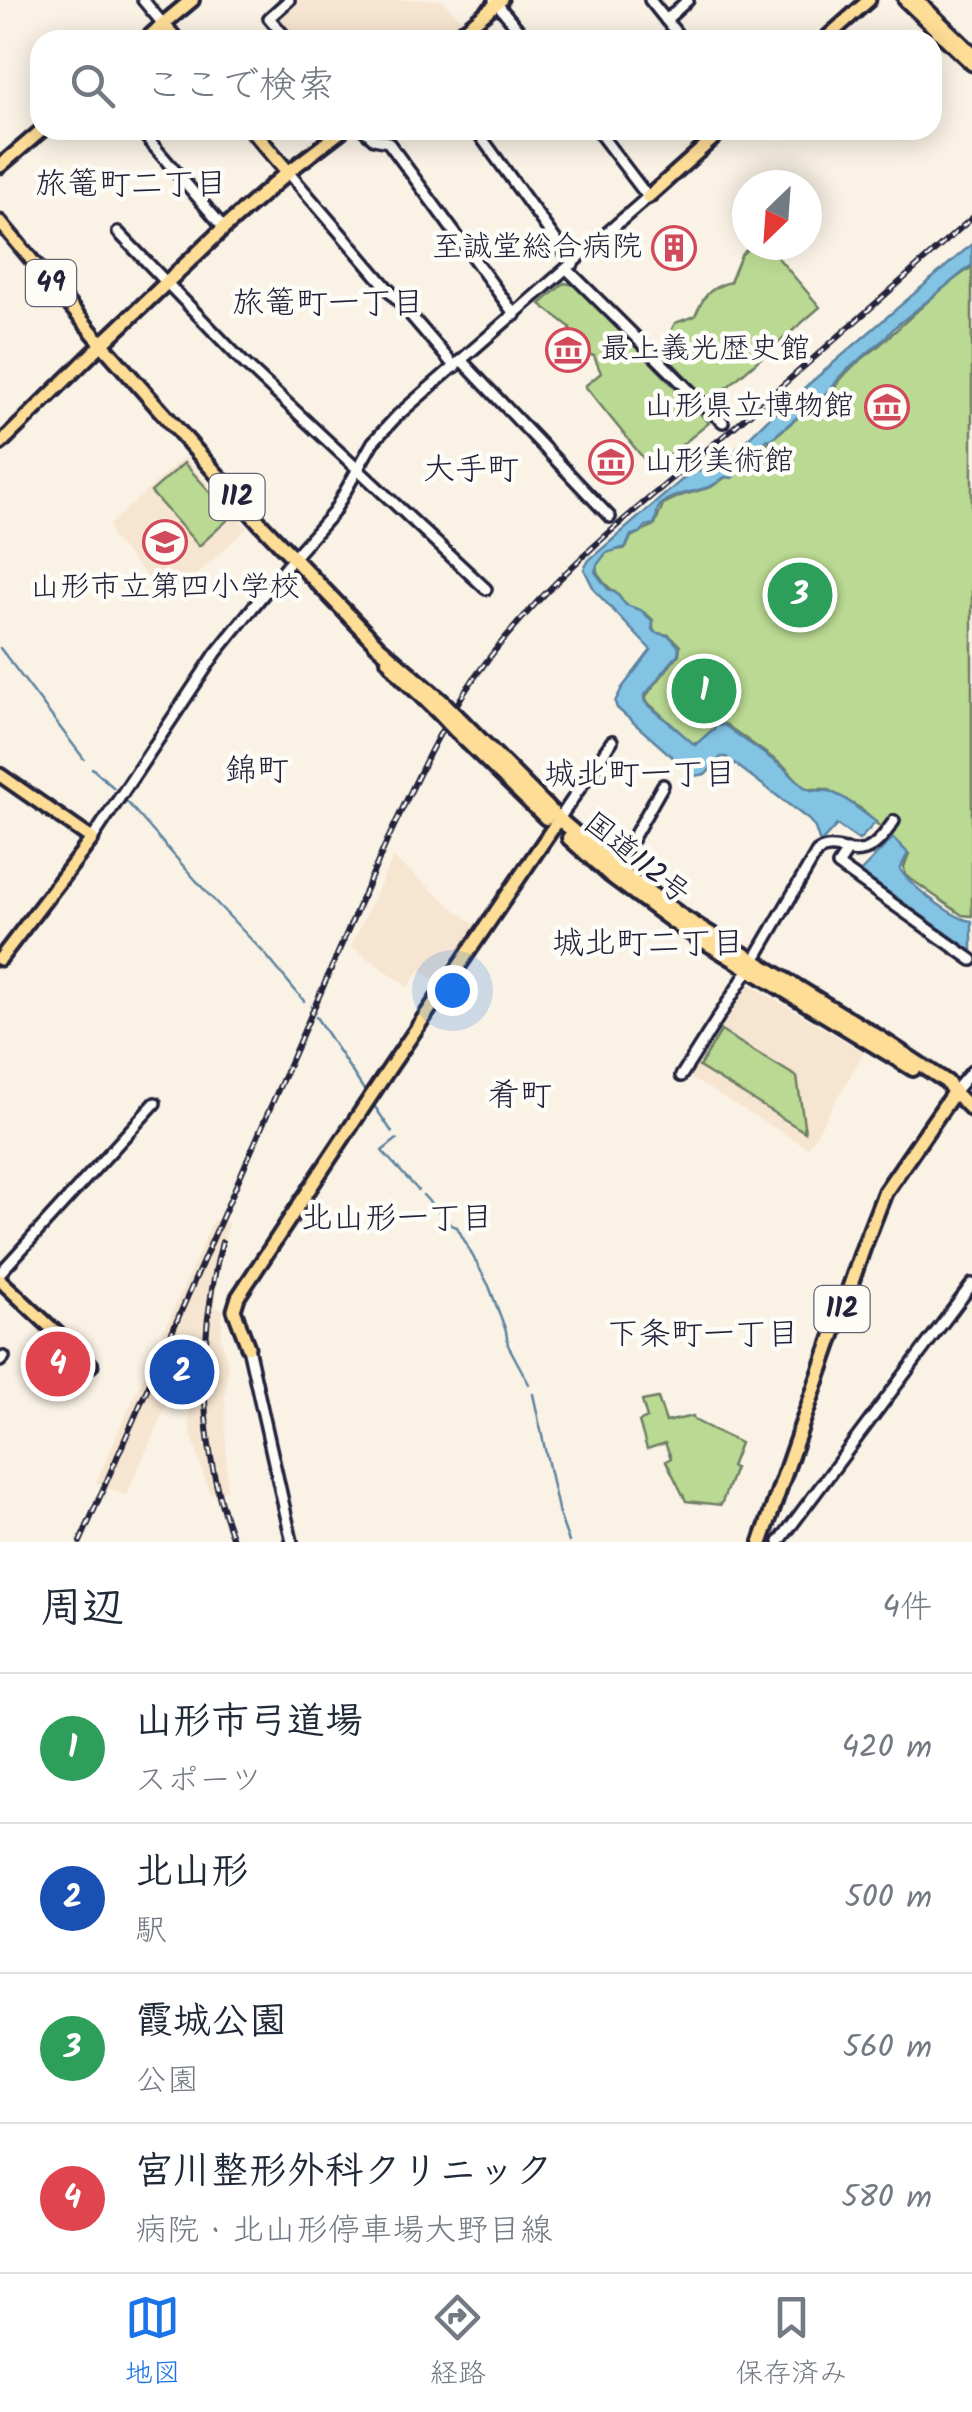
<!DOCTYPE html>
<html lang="ja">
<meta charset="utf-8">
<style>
body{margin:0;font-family:Kalam,"Klee One",sans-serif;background:#f6f6f7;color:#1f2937}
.compass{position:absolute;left:732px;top:170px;width:90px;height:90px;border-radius:50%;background:#fff;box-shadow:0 5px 25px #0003;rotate:205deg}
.you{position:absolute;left:452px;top:990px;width:35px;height:35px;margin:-25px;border:8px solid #fff;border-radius:50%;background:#1a73e8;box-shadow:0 0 0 15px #1a73e833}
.badge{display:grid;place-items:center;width:65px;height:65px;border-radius:50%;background:#1a73e8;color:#fff;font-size:32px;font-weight:700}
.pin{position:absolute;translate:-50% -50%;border:5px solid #fff;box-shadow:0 2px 10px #0006}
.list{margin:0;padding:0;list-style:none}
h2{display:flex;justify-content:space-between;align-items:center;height:130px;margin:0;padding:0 40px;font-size:42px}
h2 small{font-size:32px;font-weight:400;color:#747a83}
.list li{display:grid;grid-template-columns:65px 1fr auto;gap:30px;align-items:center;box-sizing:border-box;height:150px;padding:0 40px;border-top:2px solid #e0e1e3}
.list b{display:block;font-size:38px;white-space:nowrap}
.list p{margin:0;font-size:32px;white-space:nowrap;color:#747a83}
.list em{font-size:32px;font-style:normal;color:#747a83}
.icon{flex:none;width:55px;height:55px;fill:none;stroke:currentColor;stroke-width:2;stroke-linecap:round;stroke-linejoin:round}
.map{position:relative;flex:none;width:972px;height:1542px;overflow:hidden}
.search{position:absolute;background:#fff;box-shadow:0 5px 25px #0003;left:30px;right:30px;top:30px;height:110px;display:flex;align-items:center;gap:25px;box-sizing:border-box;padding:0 35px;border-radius:30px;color:#747a83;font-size:38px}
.sheet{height:730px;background:#fff}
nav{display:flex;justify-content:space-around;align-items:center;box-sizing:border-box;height:140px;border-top:2px solid #e0e1e3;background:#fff;font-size:28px;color:#747a83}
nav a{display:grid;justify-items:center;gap:5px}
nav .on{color:#1a73e8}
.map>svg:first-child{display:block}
.built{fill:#f6e5d0}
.green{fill:#bad992;stroke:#6e7e66;stroke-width:2.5}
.water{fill:#83c3e3;stroke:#5c83a0;stroke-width:2.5}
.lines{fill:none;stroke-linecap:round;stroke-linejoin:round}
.stream{stroke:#5c83a0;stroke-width:2.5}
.minor-casing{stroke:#22223b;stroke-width:16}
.major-casing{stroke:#22223b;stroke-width:19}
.highway-casing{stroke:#22223b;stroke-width:20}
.minor{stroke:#fdfcf7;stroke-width:9}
.major{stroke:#fedd96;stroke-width:11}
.highway{stroke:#fedd96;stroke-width:12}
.rail-casing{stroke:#22223b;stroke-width:6}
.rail{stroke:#fdfcf7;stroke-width:2.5;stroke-dasharray:8;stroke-linecap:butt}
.highway-bridge-casing{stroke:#22223b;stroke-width:20;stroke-linecap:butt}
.highway-bridge{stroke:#fedd96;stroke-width:12}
.labels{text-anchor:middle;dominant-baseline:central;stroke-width:9;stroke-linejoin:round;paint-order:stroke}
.shield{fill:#fdfcf7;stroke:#646373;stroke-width:2.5}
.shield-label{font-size:28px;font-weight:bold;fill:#22223b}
.poi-label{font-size:30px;fill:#22223b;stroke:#fdfcf7;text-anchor:end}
.street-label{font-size:30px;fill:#22223b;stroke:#fdfcf7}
.neighbourhood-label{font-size:32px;fill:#22223b;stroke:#fdfcf7}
</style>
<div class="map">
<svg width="972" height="1542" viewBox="0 0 972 1542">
<rect width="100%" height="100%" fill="#faf2e5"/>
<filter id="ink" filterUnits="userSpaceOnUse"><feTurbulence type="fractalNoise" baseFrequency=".01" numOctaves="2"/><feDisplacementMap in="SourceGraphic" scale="20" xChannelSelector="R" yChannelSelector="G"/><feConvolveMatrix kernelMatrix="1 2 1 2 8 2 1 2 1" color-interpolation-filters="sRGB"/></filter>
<g filter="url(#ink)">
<g class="built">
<path d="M297,0H441L465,23L443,40H295L276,18Z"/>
<path d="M184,457L247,528L169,600L112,538L109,525Z"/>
<path d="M393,858L482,931L443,986L420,970L408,987L351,946Z"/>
<path d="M747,983L864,1052L808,1148L687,1076Z"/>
<path d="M214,1219L228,1223L216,1279V1308L223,1310L221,1339L228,1364L225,1397L227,1490L209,1493L190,1429L188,1376L180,1375L126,1496L96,1482Z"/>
</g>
<g class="green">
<path d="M752,245H767L820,307L710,402L661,350L675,323L695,316C704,296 708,288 730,282L741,255Z"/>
<path d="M972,267V916L962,915L905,875L904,867L909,854L860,808L827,789H811L804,787L785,767L725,724H719L698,743H692L646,701V696L679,654L680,646L669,635L656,633L653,629V620C641,607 637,612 626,605C622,602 620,596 616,593C602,583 583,563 610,551C615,549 621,550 626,548L631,537C639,532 646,529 655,525L663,504L680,496L711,487L726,477L836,386C847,368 866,357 882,343C911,317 939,289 972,267Z"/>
<path d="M564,283L576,285L709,423L652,469L585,386L601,373L594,356C577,352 570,344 570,327L540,304Z"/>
<path d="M184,463L232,516L199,546L151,492Z"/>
<path d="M721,1031L797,1077L805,1132L699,1067Z"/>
<path d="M658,1398L666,1422L693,1416L694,1420L740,1443L731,1467L735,1468L721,1505L686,1501L666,1461L671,1458L665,1443L647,1449L639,1422L647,1418L642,1401Z"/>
</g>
<g class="water">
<path d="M972,244V265L895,327L883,340L841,375L832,388L770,440L768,439L760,446L756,443L746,453L749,457L741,465L743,468L732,478L725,477C720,480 716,484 711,486C698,492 664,494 658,509C656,514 657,519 654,524L646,526L640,533L631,535L626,547L606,553L597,565L595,572L608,589L616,593L626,605L641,610L653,622L652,629L654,632L669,636L679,647L678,654L644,696L645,702L695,745L717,726L724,725L784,768L804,787L811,790L829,791L844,798L876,822L859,840L837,825L820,843L815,828L809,820L726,757H721L706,774L694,776L617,708L615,702L622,688L651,650L595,591L584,569L589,560L690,473L709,469L720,459L734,452L767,420Z"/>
<path d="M893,838L908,853L900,869C908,884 955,920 972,921V951L860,872Z"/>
</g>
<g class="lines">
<g class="stream">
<path d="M0,648L84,759"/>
<path d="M92,768L114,788"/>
<path d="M127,802L208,894L265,954L304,1001"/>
<path d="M311,1006L312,1008"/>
<path d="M316,1017L366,1093"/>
<path d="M373,1104L392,1132"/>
<path d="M397,1139L382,1151L418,1190"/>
<path d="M423,1195L451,1225L457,1227L489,1286L506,1331L508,1345L529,1384"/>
<path d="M533,1394L559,1514L569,1542"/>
</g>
<g class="minor-casing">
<g id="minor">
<path d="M143,0L163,24"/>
<path d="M494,0L527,40"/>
<path d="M650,0L682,40"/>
<path d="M666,20L688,0"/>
<path d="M288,40L269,18L289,0"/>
<path d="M140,130L224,228"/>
<path d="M364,130L374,139L388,142L515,315"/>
<path d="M476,130L573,264"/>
<path d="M288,172L455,367"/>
<path d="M118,232L243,362L486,589"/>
<path d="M567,269L710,411L723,422"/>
<path d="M462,361L610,517"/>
<path d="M559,819L612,741"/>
<path d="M92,839L216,653L293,558L333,513L373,442L397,416L648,197L597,130"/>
<path d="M848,850L838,865L972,960"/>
<path d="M616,868L663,785"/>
<path d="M681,1076L749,969L817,852C834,841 848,856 865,850C877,846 887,831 894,821"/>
<path d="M954,1092L972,1071"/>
<path d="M0,1273L155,1103"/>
<path d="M248,1347L292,1542"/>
<path d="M0,1361L4,1357"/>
<path d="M779,1542L972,1284"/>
</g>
</g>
<g class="major-casing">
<g id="major">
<path d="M905,0L972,64"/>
<path d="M917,0L972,53"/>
<path d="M145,40L163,24"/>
<path d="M452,40L501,0"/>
<path d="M824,40L869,0"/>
<path d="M0,166L42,130"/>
<path d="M288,172L343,130"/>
<path d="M648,197L723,130"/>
<path d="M0,222L102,344L0,444"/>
<path d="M0,775L92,839L0,959"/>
<path d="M954,1092L972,1110"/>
<path d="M0,1280L91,1365"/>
<path d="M248,1347L234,1310L238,1297L389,1069L559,819"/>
</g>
</g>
<g class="highway-casing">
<g id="highway">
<path d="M176,40L163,24L192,0"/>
<path d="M252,130L288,172L224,228L102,344L258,521L378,646L444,703"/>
<path d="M388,660L401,676L438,712"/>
<path d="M462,721L559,819L616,868L683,917L877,1036L947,1082L954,1092"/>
<path d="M455,730L546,818"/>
<path d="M569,838L611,876L679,926L913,1069"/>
<path d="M761,1542L864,1246L885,1192L954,1092"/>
</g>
</g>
<use href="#minor" class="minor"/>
<use href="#major" class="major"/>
<use href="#highway" class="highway"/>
<g class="rail-casing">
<g id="rail">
<path d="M222,1242C197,1340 197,1447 234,1542"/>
<path d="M80,1542L387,841C417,779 444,716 486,662C555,571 646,501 733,428C814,359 893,288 972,218"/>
</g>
</g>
<use href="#rail" class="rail"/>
<g class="highway-bridge-casing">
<g id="highway-bridge">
<path d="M444,703L462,721"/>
<path d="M438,712L455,730"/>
</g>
</g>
<use href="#highway-bridge" class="highway-bridge"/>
</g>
</g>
<defs>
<g id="building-ring" transform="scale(2.25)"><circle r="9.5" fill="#fdfcf7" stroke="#d1495b" stroke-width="1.5"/><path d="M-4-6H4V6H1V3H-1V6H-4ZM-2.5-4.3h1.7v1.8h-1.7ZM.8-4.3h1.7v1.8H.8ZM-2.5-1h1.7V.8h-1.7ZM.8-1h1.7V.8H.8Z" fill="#d1495b"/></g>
<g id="museum-ring" transform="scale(2.25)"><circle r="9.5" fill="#fdfcf7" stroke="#d1495b" stroke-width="1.5"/><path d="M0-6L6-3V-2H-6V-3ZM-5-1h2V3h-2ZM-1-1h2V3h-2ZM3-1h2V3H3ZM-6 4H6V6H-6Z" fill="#d1495b"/></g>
<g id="school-ring" transform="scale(2.25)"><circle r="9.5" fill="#fdfcf7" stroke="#d1495b" stroke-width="1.5"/><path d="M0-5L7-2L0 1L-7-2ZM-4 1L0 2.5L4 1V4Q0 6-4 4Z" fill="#d1495b"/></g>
</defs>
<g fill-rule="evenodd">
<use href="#building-ring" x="674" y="248"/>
<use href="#museum-ring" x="568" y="350"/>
<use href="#museum-ring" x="887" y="407"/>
<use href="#museum-ring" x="611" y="462"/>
<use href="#school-ring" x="165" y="542"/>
</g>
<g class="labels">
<g class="shield">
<rect x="26" y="260" width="50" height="46" rx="8"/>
<rect x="209.5" y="474" width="55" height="46" rx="8"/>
<rect x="814.5" y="1286" width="55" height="46" rx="8"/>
</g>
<g class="shield-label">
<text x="51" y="283">49</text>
<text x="237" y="497">112</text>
<text x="842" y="1309">112</text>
</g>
<g class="poi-label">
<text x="642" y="248">至誠堂総合病院</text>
<text x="600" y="350" text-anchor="start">最上義光歴史館</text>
<text x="854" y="407">山形県立博物館</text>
<text x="644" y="462" text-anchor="start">山形美術館</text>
<text x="165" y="588" text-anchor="middle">山形市立第四小学校</text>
</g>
<g class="street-label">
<text transform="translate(636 859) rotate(39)">国道112号</text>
</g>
<g class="neighbourhood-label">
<text x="131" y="185">旅篭町二丁目</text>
<text x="328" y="304">旅篭町一丁目</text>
<text x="471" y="470">大手町</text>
<text x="257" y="771">錦町</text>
<text x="640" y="775">城北町一丁目</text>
<text x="648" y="944">城北町二丁目</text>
<text x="520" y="1096">肴町</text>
<text x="397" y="1219">北山形一丁目</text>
<text x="703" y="1335">下条町一丁目</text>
</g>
</g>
</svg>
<svg class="compass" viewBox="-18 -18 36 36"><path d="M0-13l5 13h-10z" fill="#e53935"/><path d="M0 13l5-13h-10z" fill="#747a83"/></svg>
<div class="you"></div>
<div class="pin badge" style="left:704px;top:691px;background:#2e9e5b">1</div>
<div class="pin badge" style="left:182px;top:1372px;background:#1a4fb4">2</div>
<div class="pin badge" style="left:800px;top:595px;background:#2e9e5b">3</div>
<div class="pin badge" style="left:58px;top:1364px;background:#e0444e">4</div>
<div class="search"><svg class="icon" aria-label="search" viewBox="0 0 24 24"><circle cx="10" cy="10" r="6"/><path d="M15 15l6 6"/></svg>ここで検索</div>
</div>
<section class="sheet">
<h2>周辺<small>4件</small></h2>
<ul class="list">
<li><span class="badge" style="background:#2e9e5b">1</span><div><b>山形市弓道場</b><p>スポーツ</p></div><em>420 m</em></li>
<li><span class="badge" style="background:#1a4fb4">2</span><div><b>北山形</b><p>駅</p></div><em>500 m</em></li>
<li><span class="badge" style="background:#2e9e5b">3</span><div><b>霞城公園</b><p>公園</p></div><em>560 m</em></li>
<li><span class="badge" style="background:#e0444e">4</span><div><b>宮川整形外科クリニック</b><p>病院 · 北山形停車場大野目線</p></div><em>580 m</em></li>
</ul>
</section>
<nav>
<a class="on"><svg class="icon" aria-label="map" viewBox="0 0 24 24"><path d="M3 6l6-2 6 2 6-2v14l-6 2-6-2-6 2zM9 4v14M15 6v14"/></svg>地図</a>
<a><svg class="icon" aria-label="directions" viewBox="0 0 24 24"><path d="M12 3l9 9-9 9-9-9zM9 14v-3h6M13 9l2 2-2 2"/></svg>経路</a>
<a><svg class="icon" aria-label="saved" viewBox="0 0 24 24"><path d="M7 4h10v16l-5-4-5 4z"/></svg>保存済み</a>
</nav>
